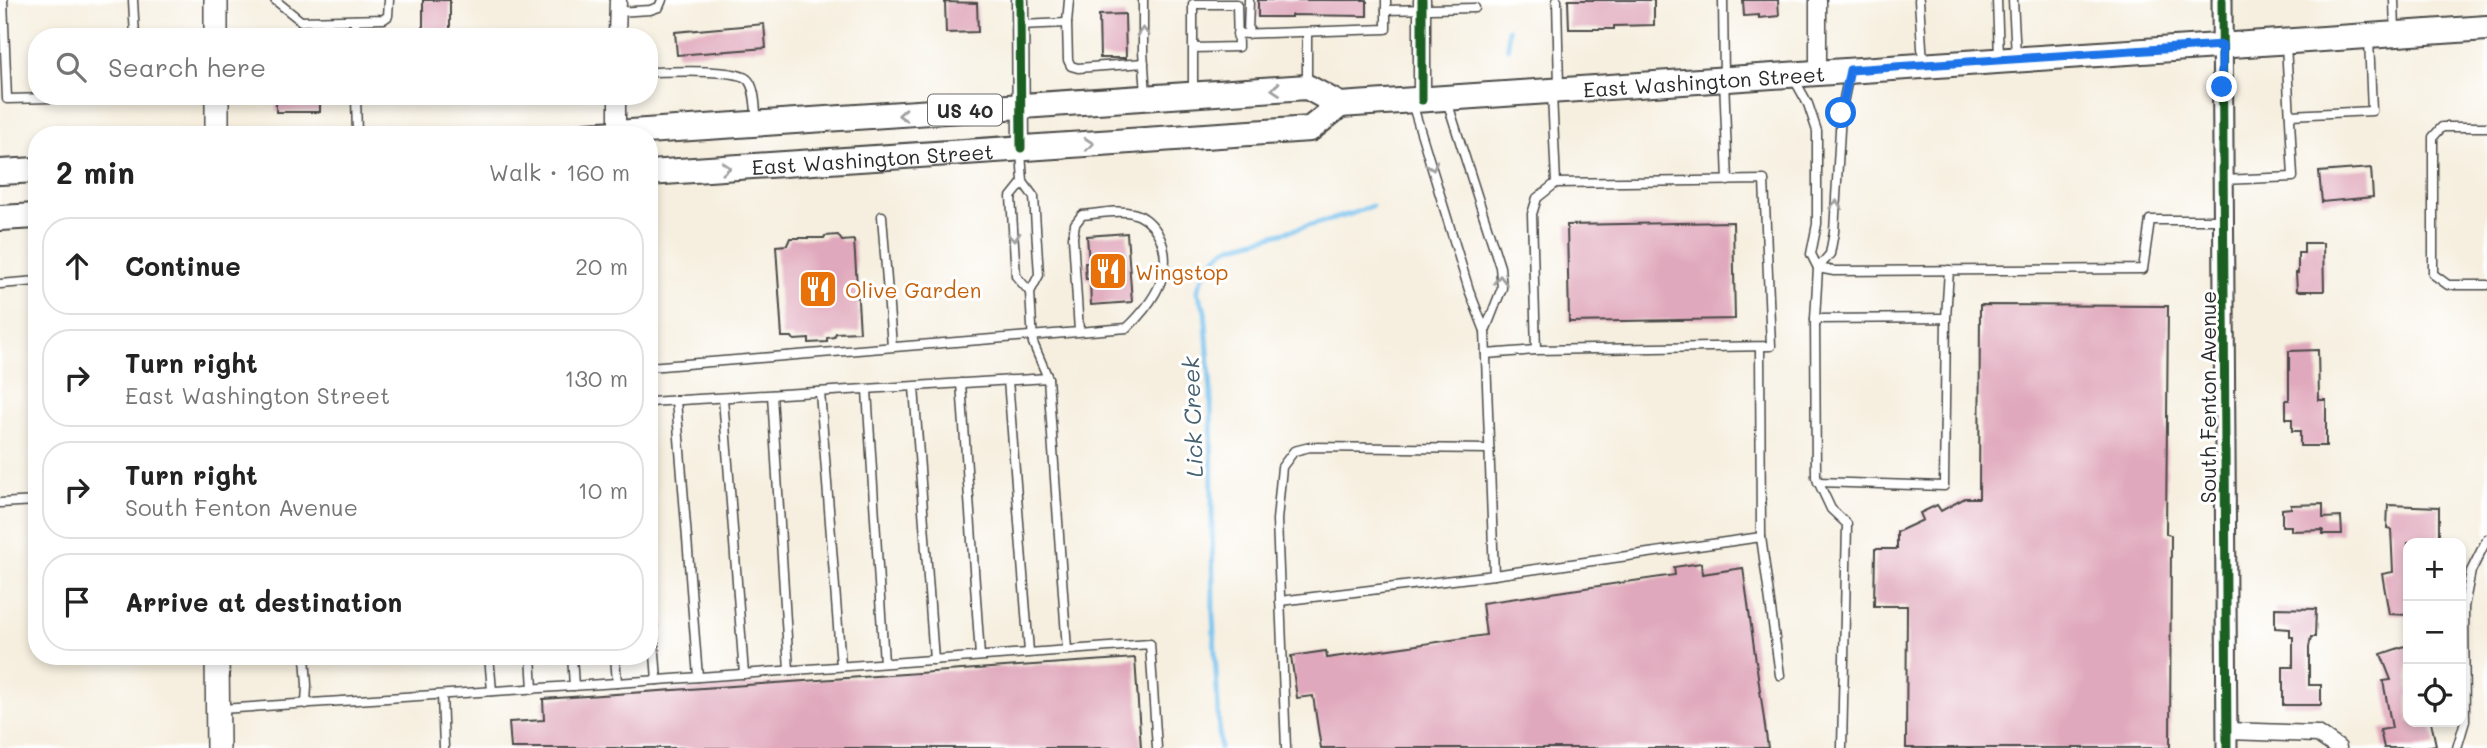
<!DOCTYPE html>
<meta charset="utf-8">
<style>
body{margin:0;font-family:Mali,sans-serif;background:#f6f6f6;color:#222}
.controls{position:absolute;right:21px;bottom:21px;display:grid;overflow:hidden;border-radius:14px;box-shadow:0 4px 10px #0003}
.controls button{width:63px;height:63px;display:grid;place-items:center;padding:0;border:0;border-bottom:2px solid #e0e0e0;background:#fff;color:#222;font:35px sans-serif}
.stop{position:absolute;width:21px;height:21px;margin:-16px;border:5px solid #1a73e8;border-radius:50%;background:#fff}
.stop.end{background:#1a73e8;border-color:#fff;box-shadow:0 2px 7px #0008}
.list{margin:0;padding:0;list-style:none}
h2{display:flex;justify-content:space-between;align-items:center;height:91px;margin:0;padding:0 28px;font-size:30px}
h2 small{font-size:23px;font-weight:400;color:#767676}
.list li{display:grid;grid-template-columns:46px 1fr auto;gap:21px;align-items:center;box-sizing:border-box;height:98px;margin:0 14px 14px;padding:0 14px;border:2px solid #e0e0e0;border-radius:28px}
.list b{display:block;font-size:26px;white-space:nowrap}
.list p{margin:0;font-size:23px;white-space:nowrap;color:#767676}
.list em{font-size:23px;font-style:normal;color:#767676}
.icon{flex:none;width:38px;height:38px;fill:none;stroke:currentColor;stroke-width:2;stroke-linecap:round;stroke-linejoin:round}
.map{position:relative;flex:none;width:2487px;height:748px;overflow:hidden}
.search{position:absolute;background:#fff;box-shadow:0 4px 10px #0003;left:28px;top:28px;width:630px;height:77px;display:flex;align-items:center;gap:18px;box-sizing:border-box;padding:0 24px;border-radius:28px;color:#767676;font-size:26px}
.panel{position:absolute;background:#fff;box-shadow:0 4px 10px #0003;left:28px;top:126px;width:630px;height:539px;border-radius:28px}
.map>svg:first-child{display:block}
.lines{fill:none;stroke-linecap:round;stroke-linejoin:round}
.stream{stroke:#74c1ee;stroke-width:5}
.building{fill:#e0a8bc}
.service-casing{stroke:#494846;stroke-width:11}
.minor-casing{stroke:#494846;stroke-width:19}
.tertiary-casing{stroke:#494846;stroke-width:23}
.secondary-casing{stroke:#494846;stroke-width:26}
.primary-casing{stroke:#494846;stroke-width:28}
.service{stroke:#fff;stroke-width:8}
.minor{stroke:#fff;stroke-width:16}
.tertiary{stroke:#fff;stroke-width:19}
.secondary{stroke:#fff;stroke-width:23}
.primary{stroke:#fff;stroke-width:24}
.cycleway-casing{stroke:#fff;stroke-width:13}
.cycleway{stroke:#1b5e20;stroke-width:9}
.oneway{stroke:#a0a0a0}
.route{stroke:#1a73e8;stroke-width:9}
.labels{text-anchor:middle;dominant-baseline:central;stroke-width:6;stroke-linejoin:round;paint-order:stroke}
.shield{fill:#fff;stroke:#6b6b6b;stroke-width:2}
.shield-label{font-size:19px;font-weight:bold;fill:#2b2b2b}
.street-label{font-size:21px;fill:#2b2b2b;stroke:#fff}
.food-label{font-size:21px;fill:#c56008;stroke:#fff;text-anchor:start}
.water-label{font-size:23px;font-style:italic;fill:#45606f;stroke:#fff}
</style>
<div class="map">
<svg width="2487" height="748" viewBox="0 0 2487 748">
<rect width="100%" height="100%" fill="#fff"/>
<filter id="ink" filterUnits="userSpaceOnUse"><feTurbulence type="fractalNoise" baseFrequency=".0143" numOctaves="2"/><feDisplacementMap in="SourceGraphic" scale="14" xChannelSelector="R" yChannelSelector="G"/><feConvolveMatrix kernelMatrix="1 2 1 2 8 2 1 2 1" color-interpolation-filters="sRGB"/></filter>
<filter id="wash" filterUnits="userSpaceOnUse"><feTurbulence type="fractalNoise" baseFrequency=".00686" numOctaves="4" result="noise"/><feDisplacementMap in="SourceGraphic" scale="28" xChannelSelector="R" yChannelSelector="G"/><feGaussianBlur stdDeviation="1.57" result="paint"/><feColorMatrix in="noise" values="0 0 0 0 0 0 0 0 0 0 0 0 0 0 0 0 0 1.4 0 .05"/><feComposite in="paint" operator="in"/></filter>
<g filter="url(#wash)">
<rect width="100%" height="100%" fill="#f6efdf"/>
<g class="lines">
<g class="stream">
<path d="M1508,29V48"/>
<path d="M1220,748L1213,614L1211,392L1205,310L1197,292C1203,273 1210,260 1227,248L1351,214L1372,206"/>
</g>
</g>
<g id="blocks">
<g class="building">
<rect x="423" y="0" width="27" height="37"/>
<path d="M1258,0H1367V16L1291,15V17H1258Z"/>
<path d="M1568,0H1654V25L1614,26V29H1569Z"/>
<path d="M1743,0H1778L1779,16L1759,18V15L1744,16Z"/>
<path d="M945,2L977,3L978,32L946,33Z"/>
<path d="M1125,14L1126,58H1100L1099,15Z"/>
<path d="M764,24L766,48L677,55L675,32Z"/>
<rect x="276" y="96" width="44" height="16"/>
<path d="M2371,168L2373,197L2322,202L2319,172Z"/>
<path d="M1733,222L1735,319L1569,322L1567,225Z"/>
<path d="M1127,233L1132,302L1091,305L1090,279H1086L1085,263H1089L1087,236Z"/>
<path d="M838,235L842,241L854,240L860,332L836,333L834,337L827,338V342L809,343V339L794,340L792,337H782L776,246L787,245L790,238H824L825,236Z"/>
<path d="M2304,243H2323L2324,291H2297L2296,273H2298V253H2304Z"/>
<path d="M1980,305L2168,306L2166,534L2171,535L2170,748H1906L1907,606H1874L1875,549H1897V532L1923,520L1920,513L1937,505L1941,511L1965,498H1979Z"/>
<path d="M2318,350L2319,400H2326V446H2300V431H2292V419H2286V400H2289V351Z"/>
<path d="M2323,504V518L2341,517L2342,534H2323V530L2291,531V526H2282V509L2291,508V505Z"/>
<path d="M2388,505L2439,507V543H2408V615L2389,614L2382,574L2393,572L2391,529L2387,528Z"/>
<path d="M1701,563L1702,574L1743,568L1768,748H1321L1313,696L1297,698L1291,656L1326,651L1327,658L1486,635L1482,603L1675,575L1674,567Z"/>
<path d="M2275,608L2316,609L2315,637H2311L2309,647V685H2321V705H2283V667H2293V637H2290V629L2275,628Z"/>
<path d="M2408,645V722H2431L2436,745L2420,748H2384L2380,730L2392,728L2383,681L2391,680L2381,654Z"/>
<path d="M1135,658L1141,748H511L509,722L544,720L543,699Z"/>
</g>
</g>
</g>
<g filter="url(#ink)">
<use href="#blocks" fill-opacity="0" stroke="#494846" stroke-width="2"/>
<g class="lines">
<g class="service-casing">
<g id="service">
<path d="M3,0L7,99L138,96"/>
<path d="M133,0L135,37"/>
<path d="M275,0L301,21L384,19L388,16L389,0"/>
<path d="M1143,0V51L1146,95"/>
<path d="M1557,0L1559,87"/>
<path d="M1723,0L1724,79L1728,181"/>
<path d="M1919,0L1923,63"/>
<path d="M1997,0L1999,57"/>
<path d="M2013,0L2016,56"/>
<path d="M2394,0L2395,31"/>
<path d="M1386,10L1475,8"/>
<path d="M617,12L650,10L659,7L662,0"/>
<path d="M355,20V37"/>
<path d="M1067,23L1069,0"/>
<path d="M1020,25L1067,23L1068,60L1071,66L1078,68L1144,63"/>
<path d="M1307,32V85"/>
<path d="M1237,34L1386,29V0"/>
<path d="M1248,34L1249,0"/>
<path d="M649,72C668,72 734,68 747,79C756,87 755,109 757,121"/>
<path d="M1793,77L1808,104L1817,131V224L1811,254L1818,268L1815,319L1816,477L1831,509L1847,524L1842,748"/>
<path d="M1193,92V4H1237L1238,47L1193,48"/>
<path d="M1552,94L1556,183L1537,198L1532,214L1536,350L1771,346L1764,180L1556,183"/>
<path d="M356,96L357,135"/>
<path d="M1412,103L1469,290L1485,331L1502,288L1500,267L1447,101"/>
<path d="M2290,115L2372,111L2369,39"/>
<path d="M2487,127H2442L2433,137V274L2448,285H2487"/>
<path d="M1021,151L1023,182L1034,197L1039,275L1030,292L1033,343L1048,378L1067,650"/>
<path d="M2223,180L2293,177L2286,44"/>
<path d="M1023,182L1011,197L1016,276L1030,292"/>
<path d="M882,216L892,346"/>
<path d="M1818,268L1834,271L2143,269L2150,220H2223"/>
<path d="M1818,268L1830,254L1834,232L1841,113L1849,74"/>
<path d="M0,284L37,281"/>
<path d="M1946,318L1949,270"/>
<path d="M1815,319L1946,318L1944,486L1818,482"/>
<path d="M1485,331L1494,575L1761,537L1780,675"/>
<path d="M1760,347L1761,537"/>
<path d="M1486,354L1536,350"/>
<path d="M649,367L1127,328C1154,302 1178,268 1157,232C1151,223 1142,215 1132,213C1117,209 1097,214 1082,215L1075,224L1073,237L1079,331"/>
<path d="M1008,380L1029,652"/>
<path d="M961,383L980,656"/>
<path d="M914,387L934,660"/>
<path d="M867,390L884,663"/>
<path d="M820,392L841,666"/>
<path d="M772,395L789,670"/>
<path d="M723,398L744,674"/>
<path d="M676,400L698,677"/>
<path d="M649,402L1048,378"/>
<path d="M0,503L37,501"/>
<path d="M649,576L657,680"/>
<path d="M1280,601L1494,575"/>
<path d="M305,656L307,685L306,704"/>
<path d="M489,656L492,691"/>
<path d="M531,656L533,689"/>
<path d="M572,656L574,686"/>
<path d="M615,656L617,683"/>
<path d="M442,695L444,748"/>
<path d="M221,709L617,683L1150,644L1157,748"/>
<path d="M1286,748L1277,520L1282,467L1294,451L1310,447L1489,449"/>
<path d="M2457,748L2465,721L2464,607L2471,571L2487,539"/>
</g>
</g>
<g class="minor-casing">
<g id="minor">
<path d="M1020,0L1021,148"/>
<path d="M1422,0V100"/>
<path d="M1818,0V72"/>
<path d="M617,37L618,0"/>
<path d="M617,133V96"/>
<path d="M2227,731L2318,734L2338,748"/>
</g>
</g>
<g class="tertiary-casing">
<path id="tertiary" d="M2222,0L2227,748"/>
</g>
<g class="secondary-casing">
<g id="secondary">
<path d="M216,0V37"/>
<path d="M217,96V135"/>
<path d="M217,656L218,748"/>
</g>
</g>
<g class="primary-casing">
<g id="primary">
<path id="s1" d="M586,135L1307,87L1340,105L2487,28"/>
<path d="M0,172L37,170"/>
<path id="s2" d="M649,173L1310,129L1340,105"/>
<path d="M0,218L37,216"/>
</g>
</g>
<use href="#service" class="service"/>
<use href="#minor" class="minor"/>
<use href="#tertiary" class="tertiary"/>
<use href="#secondary" class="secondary"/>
<use href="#primary" class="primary"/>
<g class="cycleway-casing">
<g id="cycleway">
<path d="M1020,0L1021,148"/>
<path d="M1422,0V100"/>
<path d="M2222,0L2227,748"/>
</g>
</g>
<use href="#cycleway" class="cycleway"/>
</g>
<defs><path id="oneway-chevron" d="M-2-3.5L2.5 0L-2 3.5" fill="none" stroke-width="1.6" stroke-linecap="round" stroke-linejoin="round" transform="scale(1.75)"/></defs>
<g class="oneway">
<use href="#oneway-chevron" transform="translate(1143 32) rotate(-90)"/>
<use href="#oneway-chevron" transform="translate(1276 89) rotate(176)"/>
<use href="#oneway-chevron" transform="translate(903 115) rotate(176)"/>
<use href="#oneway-chevron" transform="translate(1089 144) rotate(-4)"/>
<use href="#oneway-chevron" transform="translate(1432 166) rotate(73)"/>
<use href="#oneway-chevron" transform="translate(726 168) rotate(-3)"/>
<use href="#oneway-chevron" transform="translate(1836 205) rotate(-87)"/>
<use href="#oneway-chevron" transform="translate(1014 237) rotate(87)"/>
<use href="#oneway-chevron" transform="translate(1500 280) rotate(-89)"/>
</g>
</g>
<g class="lines" filter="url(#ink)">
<path class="route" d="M1841,113L1850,70L2222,45V87"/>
</g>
<defs>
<g id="restaurant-square" transform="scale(2.0125)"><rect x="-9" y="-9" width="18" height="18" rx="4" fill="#e8710a" stroke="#fff"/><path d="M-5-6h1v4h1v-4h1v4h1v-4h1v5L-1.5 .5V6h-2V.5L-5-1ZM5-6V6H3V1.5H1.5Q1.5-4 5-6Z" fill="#fff"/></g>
</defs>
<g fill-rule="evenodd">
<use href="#restaurant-square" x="1108" y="271"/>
<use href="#restaurant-square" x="818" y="289"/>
</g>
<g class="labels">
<rect class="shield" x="928" y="94.5" width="74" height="31" rx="5"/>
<g class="shield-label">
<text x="965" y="110">US 40</text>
</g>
<g class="street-label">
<text stroke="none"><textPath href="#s1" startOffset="1125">East Washington Street</textPath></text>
<text stroke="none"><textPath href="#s2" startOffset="224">East Washington Street</textPath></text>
<text transform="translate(2207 397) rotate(-90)">South Fenton Avenue</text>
</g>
<g class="food-label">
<text x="1135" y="271">Wingstop</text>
<text x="845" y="289">Olive Garden</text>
</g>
<g class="water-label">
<text transform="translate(1192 417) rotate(-92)">Lick Creek</text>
</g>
</g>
</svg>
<div class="controls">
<button>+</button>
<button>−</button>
<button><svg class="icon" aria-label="locate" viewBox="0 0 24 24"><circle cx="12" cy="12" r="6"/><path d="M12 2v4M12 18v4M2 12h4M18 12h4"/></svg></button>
</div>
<div class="stop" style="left:1841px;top:113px"></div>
<div class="stop end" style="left:2222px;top:87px"></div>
<div class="search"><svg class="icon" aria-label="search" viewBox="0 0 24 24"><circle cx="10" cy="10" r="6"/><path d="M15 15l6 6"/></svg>Search here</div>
<section class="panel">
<h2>2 min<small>Walk · 160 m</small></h2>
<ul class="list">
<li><svg class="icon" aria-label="ahead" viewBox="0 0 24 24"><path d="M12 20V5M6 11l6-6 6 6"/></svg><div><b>Continue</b></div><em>20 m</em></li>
<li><svg class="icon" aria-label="right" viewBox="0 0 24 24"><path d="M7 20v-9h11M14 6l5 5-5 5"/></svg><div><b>Turn right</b><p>East Washington Street</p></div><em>130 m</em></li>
<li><svg class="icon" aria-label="right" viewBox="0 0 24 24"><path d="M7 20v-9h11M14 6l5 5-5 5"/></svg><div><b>Turn right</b><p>South Fenton Avenue</p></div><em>10 m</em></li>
<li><svg class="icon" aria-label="arrive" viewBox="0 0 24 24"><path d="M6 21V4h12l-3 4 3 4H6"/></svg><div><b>Arrive at destination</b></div></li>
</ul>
</section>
</div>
